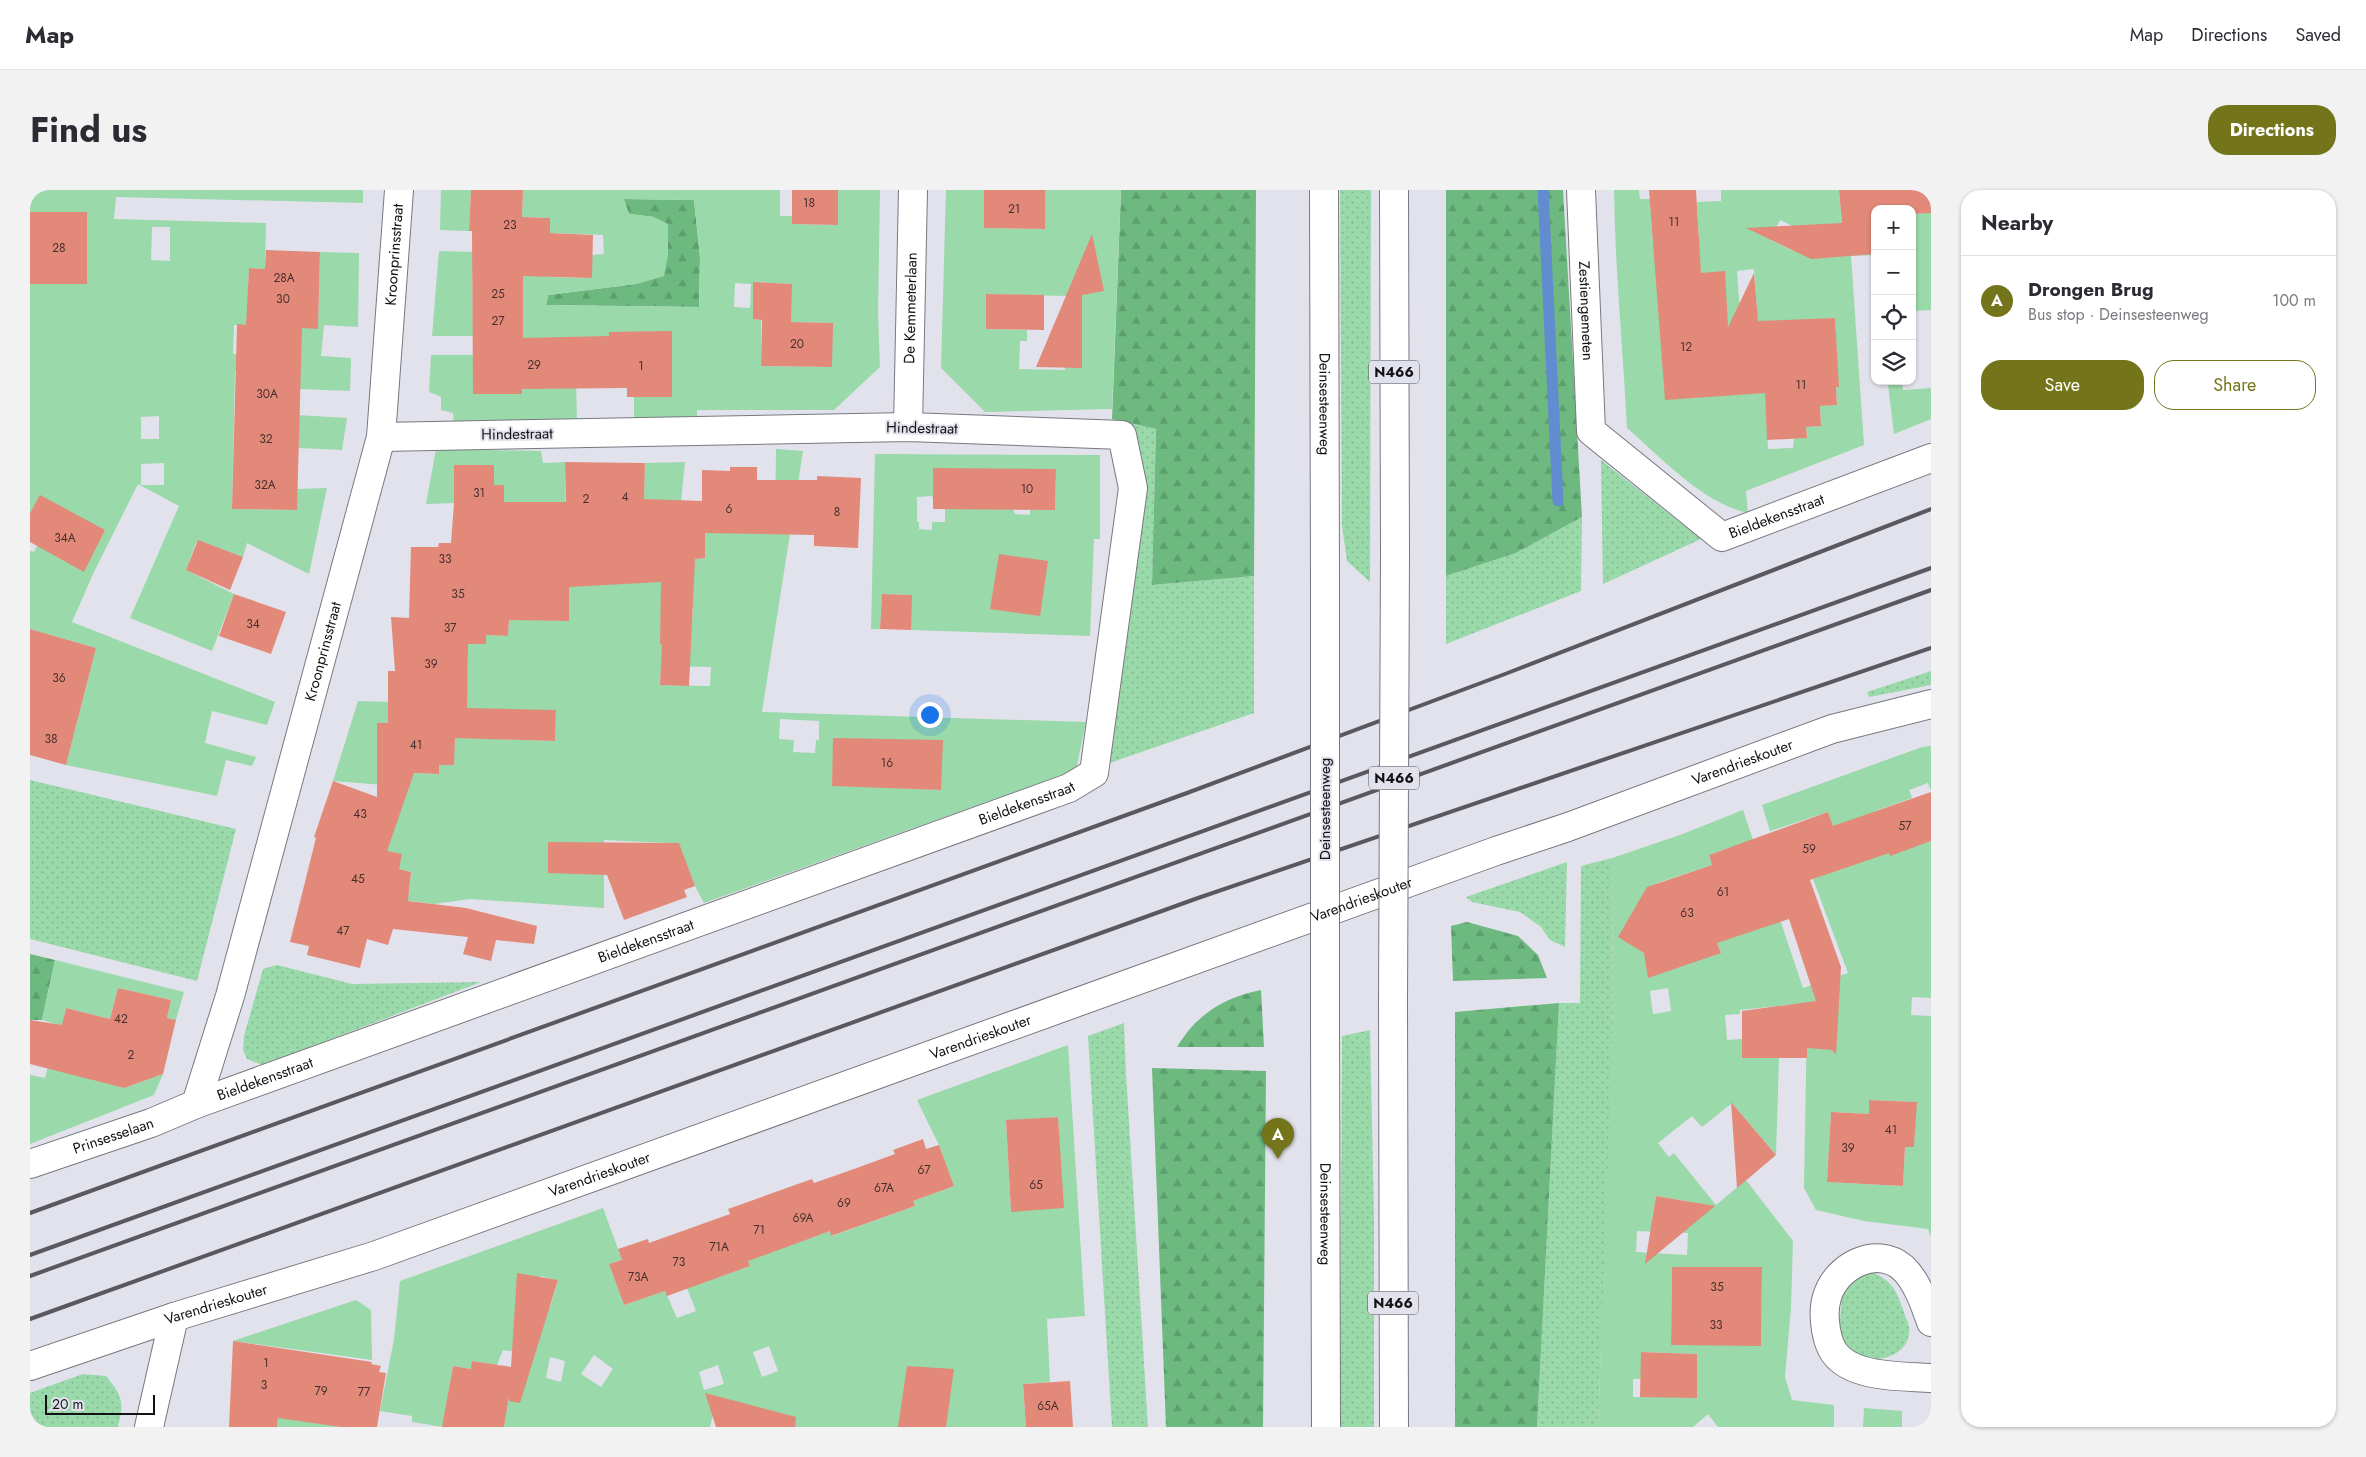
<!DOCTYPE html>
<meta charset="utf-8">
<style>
body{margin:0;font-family:Jost,sans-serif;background:#f2f2f3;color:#2b2b33}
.controls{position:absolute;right:15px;top:15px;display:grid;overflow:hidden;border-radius:10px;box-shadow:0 1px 4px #0004}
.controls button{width:45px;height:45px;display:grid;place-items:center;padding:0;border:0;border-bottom:1px solid #e1e1e2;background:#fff;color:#2b2b33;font:25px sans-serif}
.scale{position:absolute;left:15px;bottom:12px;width:110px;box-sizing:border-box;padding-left:5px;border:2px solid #121215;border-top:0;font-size:14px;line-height:18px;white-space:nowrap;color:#121215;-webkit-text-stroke:4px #e2e2ec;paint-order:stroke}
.you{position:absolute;left:899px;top:524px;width:18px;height:18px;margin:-12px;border:4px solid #fff;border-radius:50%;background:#1a73e8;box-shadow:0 0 0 8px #1a73e833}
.badge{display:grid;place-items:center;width:32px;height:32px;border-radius:50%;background:#74751b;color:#fff;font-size:16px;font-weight:700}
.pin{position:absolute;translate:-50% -41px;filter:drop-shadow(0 1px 2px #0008)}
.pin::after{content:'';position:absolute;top:26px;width:18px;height:15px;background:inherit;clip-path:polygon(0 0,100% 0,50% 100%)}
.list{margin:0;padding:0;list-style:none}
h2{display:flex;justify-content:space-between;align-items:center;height:65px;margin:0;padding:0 20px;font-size:21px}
h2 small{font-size:16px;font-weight:400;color:#7c7c81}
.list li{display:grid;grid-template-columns:32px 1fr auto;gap:15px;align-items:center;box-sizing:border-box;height:90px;padding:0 20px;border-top:1px solid #e1e1e2}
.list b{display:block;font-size:19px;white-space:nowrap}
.list p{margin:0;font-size:16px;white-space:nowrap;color:#7c7c81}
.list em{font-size:16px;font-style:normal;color:#7c7c81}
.actions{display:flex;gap:10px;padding:15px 20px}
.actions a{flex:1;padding:11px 0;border:1px solid #74751b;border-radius:20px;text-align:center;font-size:18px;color:#74751b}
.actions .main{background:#74751b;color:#fff}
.icon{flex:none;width:28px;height:28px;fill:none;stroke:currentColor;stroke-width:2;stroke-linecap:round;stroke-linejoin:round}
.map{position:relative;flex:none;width:1901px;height:1237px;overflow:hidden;border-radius:20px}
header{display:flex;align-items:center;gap:30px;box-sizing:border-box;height:70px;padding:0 25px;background:#fff;border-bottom:1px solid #e1e1e2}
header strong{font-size:24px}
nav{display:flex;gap:28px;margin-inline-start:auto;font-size:18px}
.intro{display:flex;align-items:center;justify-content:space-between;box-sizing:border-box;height:120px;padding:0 30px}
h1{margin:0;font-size:35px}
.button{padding:12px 22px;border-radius:20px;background:#74751b;color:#fff;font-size:18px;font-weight:700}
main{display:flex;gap:30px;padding:0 30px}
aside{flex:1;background:#fff;border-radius:20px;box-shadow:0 1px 4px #0004}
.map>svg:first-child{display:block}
.grass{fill:url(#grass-dots)}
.forest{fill:url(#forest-firs)}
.green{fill:#9ad9a9;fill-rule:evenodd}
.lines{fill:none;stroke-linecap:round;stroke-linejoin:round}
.stream{stroke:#628cd0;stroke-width:11}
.building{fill:#e28979}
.minor-casing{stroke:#787881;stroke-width:30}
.tertiary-casing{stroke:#787881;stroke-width:30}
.trunk-casing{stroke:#787881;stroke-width:30}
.minor{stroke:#fff;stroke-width:28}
.tertiary{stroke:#fff;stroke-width:28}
.trunk{stroke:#fff;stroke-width:28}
.rail{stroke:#58585e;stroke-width:4}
.trunk-bridge-casing{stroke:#787881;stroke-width:30;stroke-linecap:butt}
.trunk-bridge{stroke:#fff;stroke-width:28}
.labels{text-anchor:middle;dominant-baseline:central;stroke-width:4;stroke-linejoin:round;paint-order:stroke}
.number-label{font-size:12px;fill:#46302e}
.shield{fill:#e2e2ec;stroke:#505056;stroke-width:1}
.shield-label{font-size:14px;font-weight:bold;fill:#121215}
.street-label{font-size:15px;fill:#121215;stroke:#e2e2ec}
</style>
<header>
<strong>Map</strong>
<nav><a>Map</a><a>Directions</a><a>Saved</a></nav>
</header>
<div class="intro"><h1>Find us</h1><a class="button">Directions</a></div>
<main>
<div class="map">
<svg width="1901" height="1237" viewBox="0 0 1901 1237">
<defs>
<pattern id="grass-dots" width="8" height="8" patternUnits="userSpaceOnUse" patternTransform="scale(1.25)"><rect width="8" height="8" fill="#9ad9a9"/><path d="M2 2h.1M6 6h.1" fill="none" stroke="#84b991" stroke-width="1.8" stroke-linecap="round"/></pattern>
<pattern id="forest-firs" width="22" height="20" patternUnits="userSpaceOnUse" patternTransform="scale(1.25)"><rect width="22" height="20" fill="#6db980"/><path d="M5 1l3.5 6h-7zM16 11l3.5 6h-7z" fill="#5d9e6e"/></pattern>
</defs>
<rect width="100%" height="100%" fill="#e2e2ec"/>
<g class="grass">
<path d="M1310,0H1341L1340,392L1317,371L1312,336Z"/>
<path d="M1099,233L1126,239L1122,395L1224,386V523L1071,576L1109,259Z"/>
<path d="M1571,270L1671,349L1573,394Z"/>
<path d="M1552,327L1551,401L1416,454V386L1486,363Z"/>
<path d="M1901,481V495L1839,507L1837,502Z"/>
<path d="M0,590L206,639L167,791L0,749Z"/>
<path d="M1582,668L1583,850L1568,1237H1507L1529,813H1550L1551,676Z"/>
<path d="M1537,672L1535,757L1520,750L1511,737L1490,722L1442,712L1436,707Z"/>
<path d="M247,775L322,794L451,792L233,875L217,869L213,860L214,846L233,779Z"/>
<path d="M1094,833L1096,884L1118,1237H1082L1058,846Z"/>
<path d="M1340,840L1344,1027V1237H1310L1312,846Z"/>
<path d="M1843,1082C1863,1093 1865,1098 1873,1119C1874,1124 1878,1131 1879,1137C1883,1172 1827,1180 1813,1153C1807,1142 1812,1112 1813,1099L1832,1084Z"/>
<path d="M53,1184L76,1186C93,1207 94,1212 88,1237H0V1203Z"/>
</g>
<g class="forest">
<path d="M1091,0H1226L1224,386L1122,395L1126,239L1082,229Z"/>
<path d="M1416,0H1533L1552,327L1486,363L1416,386Z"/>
<path d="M593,9L664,10L670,67L669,117L516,115L518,105L606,94L633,86L624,27L599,24Z"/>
<path d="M1437,732L1488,746L1508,765L1517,788L1423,791L1421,736Z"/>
<path d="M0,764L25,770L12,830H0Z"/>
<path d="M1231,800L1234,857H1147C1167,824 1193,808 1231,800Z"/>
<path d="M1529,813L1507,1237H1425V822Z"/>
<path d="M1122,878L1236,881L1233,1237H1136Z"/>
</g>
<g class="green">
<path d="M0,0H333V13L86,7L84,29L236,33L235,79L219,78L218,98L234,137L288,138L290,62L329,63L328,137L294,135L291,166L321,168L320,201L270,199L205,180L202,319L267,320V299L297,298L279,384L217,353L213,367L180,355L179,359L166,353L156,380L204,404L182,461L100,428L149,316L108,294L63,384L42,432L245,512L237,535L182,521L175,553L226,567L222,576L196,570L187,606L36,575L66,458L0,439V361L4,362L7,356L10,306L0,323V94H57V23L0,22ZM122,37H140V71L121,70ZM204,135H229V165L203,164ZM129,226V249H111V227ZM134,273V295H111V274Z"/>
<path d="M411,0H441L439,41L410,40Z"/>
<path d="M493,0H750V26H762V34L808,35V0H850L848,124L850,177L804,220H667V233L604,231V207H642V142H580L579,164L493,151L492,80L442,82L443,146H402L409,61L516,64V87L561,88L562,65L574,64L573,45L520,43V28L492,27ZM594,9L664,10L670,67L669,117L516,115L518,105L606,94L634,86L638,66V34L624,27L599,24ZM724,92L761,94V132L802,133V177L731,176V130L723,129ZM705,93L721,94L720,118L704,117Z"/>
<path d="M916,0H954V38L1014,39L1015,0H1091L1082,219L955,222L911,178ZM956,104L1037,106L1052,140V177H1035V180L989,179L990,151H997V140L956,139Z"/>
<path d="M1584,0H1609L1610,9H1620L1623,54L1669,51L1667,12L1691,11V0H1809L1812,35L1845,33V65L1821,66L1834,255L1716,301L1718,323C1672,313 1632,268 1597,238C1593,159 1585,80 1584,0ZM1750,30L1773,41L1764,61L1740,50ZM1724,79L1728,137H1711L1707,81ZM1805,128L1806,148L1774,149L1773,130ZM1733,157L1805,174L1807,215L1790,216L1791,236L1776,237L1777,248H1764L1763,258L1738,259Z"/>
<path d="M1901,0V120L1882,121V24L1897,23Z"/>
<path d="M401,165H443V204H492L493,187L546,185L547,235L424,234L423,223L411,220V207L399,202Z"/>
<path d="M1872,194L1873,200L1901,198V229L1864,244L1858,195Z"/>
<path d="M268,225L317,228L312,260L269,258Z"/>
<path d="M406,259L511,261L513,273L535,272L536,345L613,340L615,273L655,272L648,342L649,370L675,368V341L745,344L746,259L773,261L732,522L1056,532L1046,580L674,713L665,696L650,657L638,653L574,650V718L440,709L404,714L373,710L379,704L381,682L369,679L347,659L379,597L303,591L328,511L436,514L438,468L399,467V455L455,454L456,445L478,446L479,430L499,314L498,312H474V295H464V275H424V313L396,314ZM539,416V431L500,430ZM663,418L662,433L640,432ZM631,435L660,455L630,454ZM631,476L681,477L680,496L630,495ZM466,519L526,521L525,551L464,549ZM750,529L789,531V550H786L785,563L763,562L764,550L749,549ZM425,535L424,575H409V584L347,582ZM804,548L911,600L802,595Z"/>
<path d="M845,264L1070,265V349H1064L1060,446L881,440V405L852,404L850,439H841ZM968,279H1026L1025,320H1000V325L985,324ZM902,306L903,309H915V332H902V340L889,339V332H887V307Z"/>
<path d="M1901,556V601L1898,593L1879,600L1882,608L1845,621L1860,665L1901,651V808L1882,807L1881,825L1901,826V1047L1898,1039L1834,1031L1786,1020L1774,998L1777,825L1767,814L1710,820V824L1695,825L1697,850L1712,849L1749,868L1746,965L1702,913L1672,937L1662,926L1628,953L1639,967L1644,963L1686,1015L1716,990L1763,1051L1761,1118L1755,1187L1762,1210L1804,1215V1237H1688L1678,1224L1663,1237H1568L1583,831L1582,668L1650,645L1713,620L1773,798L1818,783L1783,689L1817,677L1798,622L1740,641L1732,615L1892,557ZM1701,657L1723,722L1687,753L1691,763L1649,759L1627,693L1682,675L1679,665ZM1638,798L1641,821L1623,824L1620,801ZM1840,910L1886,912L1884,957H1875L1873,996L1797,992L1801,922L1839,924ZM1626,1006L1662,1012L1622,1029ZM1607,1041L1658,1043L1657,1065L1606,1062ZM1642,1077H1732L1731,1155L1641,1153ZM1612,1162L1667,1164V1183ZM1603,1189H1639V1207H1603Z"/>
<path d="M25,770L154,802L146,830L137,828L141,810L88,798L80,829L36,818L34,826L38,827L36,837L12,830Z"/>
<path d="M1038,855L1055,1126L1017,1129L1020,1192L993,1194L996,1237H736L687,1207L680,1237H413L382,1232V1226L350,1221L364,1149L370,1091L573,1018L592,1070L579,1074L594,1115L635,1101L647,1128L666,1121L657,1098L720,1076L718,1070L800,1041L802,1046L885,1016L883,1011L924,996L909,955L887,910ZM1028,927L1030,971L981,1022L976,931ZM511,1086L528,1091L520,1117L503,1111ZM739,1156L748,1181L732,1187L723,1162ZM473,1160L488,1162L474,1235L418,1203L423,1176L441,1179L443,1171L467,1175ZM564,1165L583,1179L571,1197L551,1184ZM520,1167L535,1171L531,1192L516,1188ZM688,1175L694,1194L674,1200L669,1182Z"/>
<path d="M19,872L63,890L94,898L133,884L124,905L0,954V885L15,888Z"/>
<path d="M326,1110L341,1120L342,1170L203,1151Z"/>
<path d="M1834,1218L1872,1221V1237H1833Z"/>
<path d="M248,1227L311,1237H247Z"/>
</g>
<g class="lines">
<path class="stream" d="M1513,0L1528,311"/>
</g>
<g class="building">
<path d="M441,0H493L492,27L520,28V43L563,45L562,88L493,86V148L579,146V142L642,141V207H597V198L492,199V204H443L442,41H439Z"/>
<path d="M762,0H808V35L762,34Z"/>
<path d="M954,0H1015V39L954,38Z"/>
<path d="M1619,0H1666L1671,83L1695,81L1698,137L1724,83L1728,131L1805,128L1809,197H1806L1807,215L1790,216L1791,236L1776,237L1777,248L1737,250L1735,203L1635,210Z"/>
<path d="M1809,0H1901V23L1882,24V19H1845V64L1781,69L1716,38L1812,33Z"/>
<rect x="0" y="22" width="57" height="72"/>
<path d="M1062,44L1074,101L1052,105V178L1006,177Z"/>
<path d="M236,60L290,62L288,139L272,138L267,320L202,319L207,134L216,135L219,78L235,79Z"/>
<path d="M723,92L762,94L761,132L803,133L802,177L731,176L732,130L723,129Z"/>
<path d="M956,104L1014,105V140L956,139Z"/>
<path d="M535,272L615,273L614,309L672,311V280L700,281V277H727V290H787V286L831,288L828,358L784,356V345L675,343V368L665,369L659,496L630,495L632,454H630L631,392L539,397V431L479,430L478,446L456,445V454H438L437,518L526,520L525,551L425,548L424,575H409V584L384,583L357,661L372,664L369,679L381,682L378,711L436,718L507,736L504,754L466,750L461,771L433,764L438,747L363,739L358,755L337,749L330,778L277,765L279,756L260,752L286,648L284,647L303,591L347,607V533H358V481H365L361,427L379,428L381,357H408L409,353H421L424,313V275H464V295H474V312H536Z"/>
<path d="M903,278L1026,279L1025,320L903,319Z"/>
<path d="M10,305L75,340L54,382L0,352V323Z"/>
<path d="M168,350L213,367L200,400L156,380Z"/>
<path d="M969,364L1018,371L1010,426L960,419Z"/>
<path d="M204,404L256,422L241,464L189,446Z"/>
<path d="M852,404L882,405L881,440L850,439Z"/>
<path d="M0,439L66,458L36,575L0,565Z"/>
<path d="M803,548L913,550L911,600L802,596Z"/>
<path d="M1901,602V651L1860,666L1859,663L1780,690L1811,777L1806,865L1802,860L1777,858V868H1712V821L1786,811L1759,729L1687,753L1691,763L1618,788L1614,763L1588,747L1617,697L1682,675L1679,665L1798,622L1803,636Z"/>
<path d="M518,652L649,653L665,696L654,700L657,707L594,730L577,685L518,683Z"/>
<path d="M88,798L141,810L137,828L146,830L133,884L94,898L0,874V830L32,835L36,818L80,829Z"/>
<path d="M1839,910L1887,912L1884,957H1875L1873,996L1797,992L1801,922L1839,924Z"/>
<path d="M1701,912L1746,965L1707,998Z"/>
<path d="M1028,927L1034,1018L981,1022L976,930Z"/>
<path d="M893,949L896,959L909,955L924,996L883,1011L885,1016L801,1046L800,1041L718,1071L720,1076L637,1106L635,1101L594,1115L579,1074L592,1070L588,1059L618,1049L619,1053L700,1024L698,1019L782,989L784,993L824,979L865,964L863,960Z"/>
<path d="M1626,1006L1685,1016L1615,1074Z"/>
<path d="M1642,1077H1732L1731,1156L1641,1155Z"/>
<path d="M487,1083L528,1090L490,1213L479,1211V1207L474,1237H412L423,1176L441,1179L442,1171L481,1177Z"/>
<path d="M203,1151L342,1172L341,1174L351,1176L349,1182L356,1183L347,1237H311L248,1228L247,1237H199Z"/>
<path d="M1611,1162L1667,1164V1208L1610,1207Z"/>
<path d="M877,1176L924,1179L916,1237H868Z"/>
<path d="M1040,1191L1043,1237H996L993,1194Z"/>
<path d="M675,1203L766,1227L765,1237H686Z"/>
</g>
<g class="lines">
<g class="minor-casing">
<g id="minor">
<path id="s1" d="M1551,0L1561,241L1692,347L1901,268"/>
<path id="s2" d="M878,237L883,0"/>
<path id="s3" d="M166,914L200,806L351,247L369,0"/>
<path id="s4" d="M0,974L121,933L166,914L1039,598L1064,583L1103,298L1092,245L878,237L351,247"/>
<path d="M1901,1132C1895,1115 1887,1091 1873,1078C1846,1055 1806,1076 1797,1107C1792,1123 1795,1156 1809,1168C1830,1188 1874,1186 1901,1188"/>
<path d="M119,1237L144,1127"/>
</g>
</g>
<g class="tertiary-casing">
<g id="tertiary">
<path id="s5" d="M0,1176L144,1127L344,1066L1466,661L1538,637L1802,539L1901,514"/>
</g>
</g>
<g class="trunk-casing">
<g id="trunk">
<path id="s6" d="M1294,0L1295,391"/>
<path d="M1364,0L1365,365"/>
<path d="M1363,812L1364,1237"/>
<path id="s7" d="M1295,836L1296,1237"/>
</g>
</g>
<use href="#minor" class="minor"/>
<use href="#tertiary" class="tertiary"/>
<use href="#trunk" class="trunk"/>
<g class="rail">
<path d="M0,1023L1157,603L1475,484L1901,319"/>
<path d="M0,1065L1901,378"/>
<path d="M0,1086L1901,400"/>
<path d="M0,1129L1168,708L1901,458"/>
</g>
<g class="trunk-bridge-casing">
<g id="trunk-bridge">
<path d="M1363,812L1365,365"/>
<path d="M1295,836V391"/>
</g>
</g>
<use href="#trunk-bridge" class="trunk-bridge"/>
</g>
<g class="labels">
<g class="number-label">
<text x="779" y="13">18</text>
<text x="984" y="19">21</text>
<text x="1644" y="32">11</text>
<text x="480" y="35">23</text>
<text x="29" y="58">28</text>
<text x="254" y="88">28A</text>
<text x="468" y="104">25</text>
<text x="253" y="109">30</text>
<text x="468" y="131">27</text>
<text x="767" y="154">20</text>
<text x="1656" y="157">12</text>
<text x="504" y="175">29</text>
<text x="611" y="176">1</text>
<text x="1771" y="195">11</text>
<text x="237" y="204">30A</text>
<text x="236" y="249">32</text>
<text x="235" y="295">32A</text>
<text x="997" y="299">10</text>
<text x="449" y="303">31</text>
<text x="595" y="307">4</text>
<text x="556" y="309">2</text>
<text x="699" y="319">6</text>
<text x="807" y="322">8</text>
<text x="35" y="348">34A</text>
<text x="415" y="369">33</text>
<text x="428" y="404">35</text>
<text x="223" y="434">34</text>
<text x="420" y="438">37</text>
<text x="401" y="474">39</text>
<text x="29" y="488">36</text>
<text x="21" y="549">38</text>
<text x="386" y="555">41</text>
<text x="857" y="573">16</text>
<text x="330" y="624">43</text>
<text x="1875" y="636">57</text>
<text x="1779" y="659">59</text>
<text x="328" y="689">45</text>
<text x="1693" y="702">61</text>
<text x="1657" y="723">63</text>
<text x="313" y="741">47</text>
<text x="91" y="829">42</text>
<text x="101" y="865">2</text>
<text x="1861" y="940">41</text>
<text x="1818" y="958">39</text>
<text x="894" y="980">67</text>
<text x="1006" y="995">65</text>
<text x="854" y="998">67A</text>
<text x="814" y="1013">69</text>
<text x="773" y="1028">69A</text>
<text x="729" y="1040">71</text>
<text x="689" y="1057">71A</text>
<text x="649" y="1072">73</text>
<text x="608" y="1087">73A</text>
<text x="1687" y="1097">35</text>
<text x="1686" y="1135">33</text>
<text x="236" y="1173">1</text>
<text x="234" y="1195">3</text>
<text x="291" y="1201">79</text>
<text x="334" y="1202">77</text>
<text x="1018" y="1216">65A</text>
</g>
<g class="shield">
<rect x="1339" y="170.5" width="50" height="23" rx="4"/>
<rect x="1339" y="576.5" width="50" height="23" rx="4"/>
<rect x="1338" y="1101.5" width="50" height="23" rx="4"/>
</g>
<g class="shield-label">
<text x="1364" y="182">N466</text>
<text x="1364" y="588">N466</text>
<text x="1363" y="1113">N466</text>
</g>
<g class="street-label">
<text stroke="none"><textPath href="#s3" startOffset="875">Kroonprinsstraat</textPath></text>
<text stroke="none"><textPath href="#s2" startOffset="119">De Kemmeterlaan</textPath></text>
<text stroke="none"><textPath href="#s1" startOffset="121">Zestiengemeten</textPath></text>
<text stroke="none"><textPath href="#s6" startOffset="214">Deinsesteenweg</textPath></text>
<text transform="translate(892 238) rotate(1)">Hindestraat</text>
<text transform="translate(487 244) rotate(-1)">Hindestraat</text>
<text stroke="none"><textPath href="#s1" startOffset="468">Bieldekensstraat</textPath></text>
<text stroke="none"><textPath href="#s3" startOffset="470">Kroonprinsstraat</textPath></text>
<text stroke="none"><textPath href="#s5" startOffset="1816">Varendrieskouter</textPath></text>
<text stroke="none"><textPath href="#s4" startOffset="1060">Bieldekensstraat</textPath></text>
<text transform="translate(1295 619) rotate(-90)">Deinsesteenweg</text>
<text stroke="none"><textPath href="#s5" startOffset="1411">Varendrieskouter</textPath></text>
<text stroke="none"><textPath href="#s4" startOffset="655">Bieldekensstraat</textPath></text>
<text stroke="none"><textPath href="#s5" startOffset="1006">Varendrieskouter</textPath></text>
<text stroke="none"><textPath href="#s4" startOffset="250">Bieldekensstraat</textPath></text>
<text stroke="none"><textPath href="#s4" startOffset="88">Prinsesselaan</textPath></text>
<text stroke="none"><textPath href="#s5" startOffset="601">Varendrieskouter</textPath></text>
<text stroke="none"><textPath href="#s7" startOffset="188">Deinsesteenweg</textPath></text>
<text stroke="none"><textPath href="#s5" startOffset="196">Varendrieskouter</textPath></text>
</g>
</g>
</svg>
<div class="controls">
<button>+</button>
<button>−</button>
<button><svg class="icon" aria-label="locate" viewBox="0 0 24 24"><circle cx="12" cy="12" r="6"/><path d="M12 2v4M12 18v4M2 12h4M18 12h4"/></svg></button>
<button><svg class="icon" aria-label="layers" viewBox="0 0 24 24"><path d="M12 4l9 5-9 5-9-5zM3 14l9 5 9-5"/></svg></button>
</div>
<div class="scale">20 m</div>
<div class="you"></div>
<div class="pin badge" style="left:1248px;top:969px">A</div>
</div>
<aside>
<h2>Nearby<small></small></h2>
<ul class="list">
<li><span class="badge">A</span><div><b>Drongen Brug</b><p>Bus stop · Deinsesteenweg</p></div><em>100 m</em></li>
</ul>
<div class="actions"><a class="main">Save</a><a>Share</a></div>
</aside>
</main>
